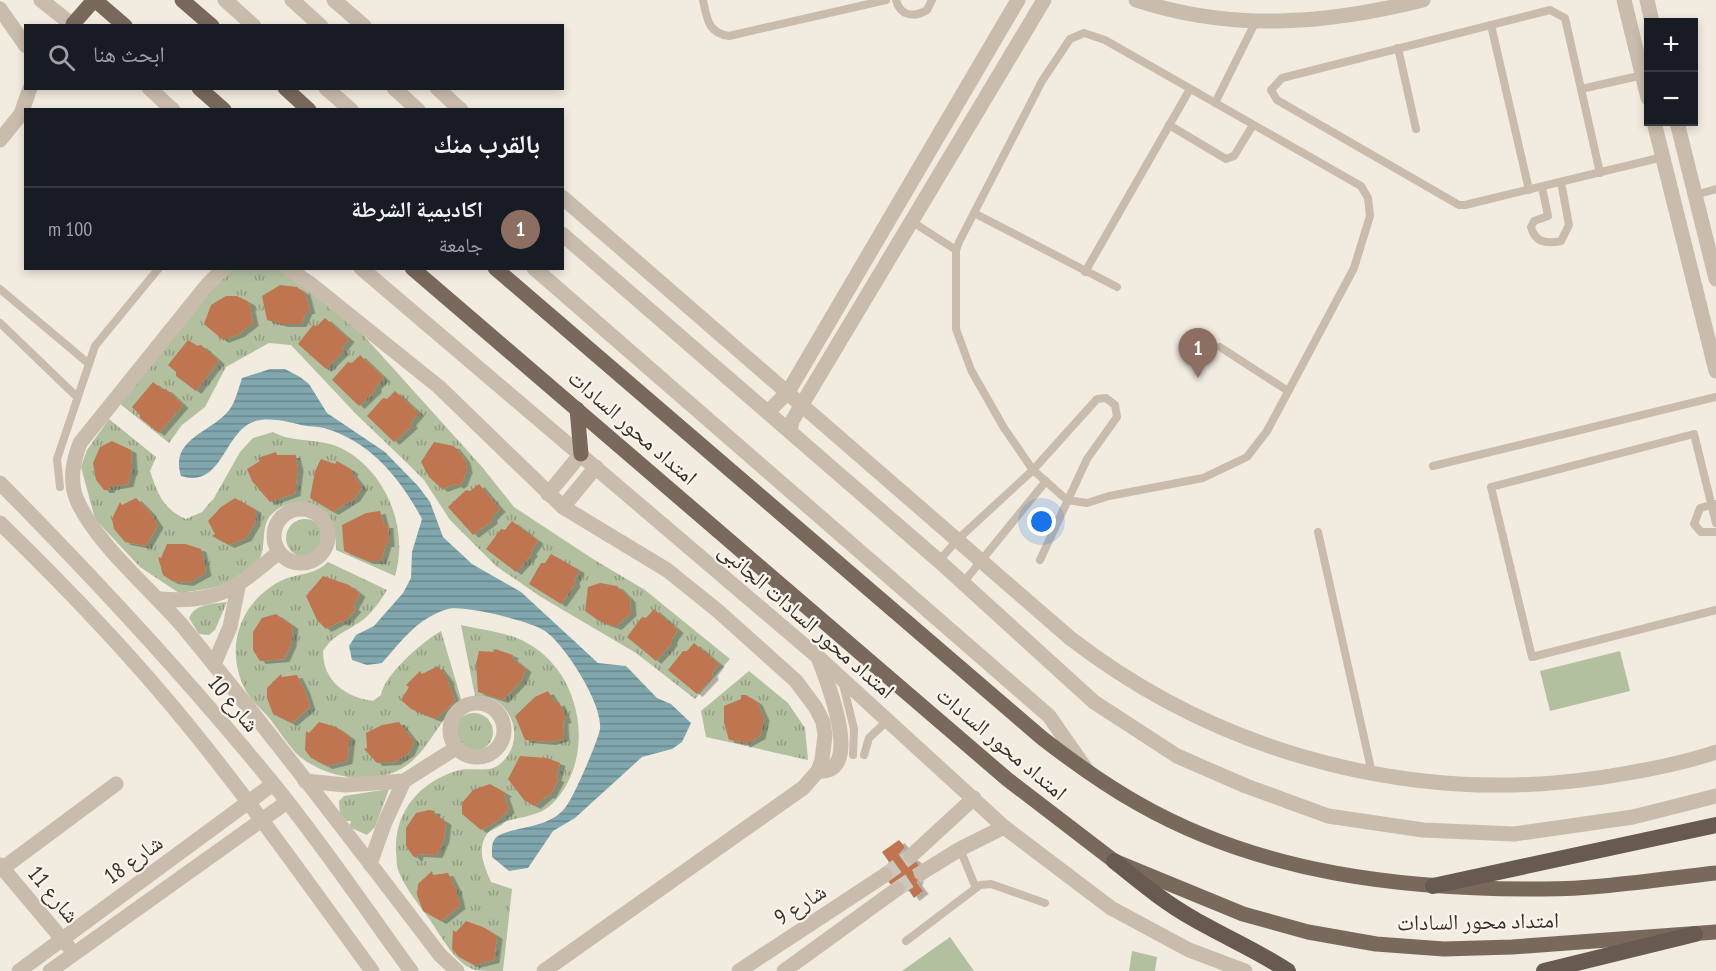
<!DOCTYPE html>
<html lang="ar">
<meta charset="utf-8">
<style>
body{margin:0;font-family:"PT Sans Narrow","Noto Naskh Arabic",sans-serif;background:#242831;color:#f1f3f6;direction:rtl}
.controls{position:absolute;right:18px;top:18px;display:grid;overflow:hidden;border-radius:0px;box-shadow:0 3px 9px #0003}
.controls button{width:54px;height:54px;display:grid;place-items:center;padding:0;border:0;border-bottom:2px solid #363941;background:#171b24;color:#f1f3f6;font:30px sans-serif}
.you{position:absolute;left:1042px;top:522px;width:21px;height:21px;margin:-15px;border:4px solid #fff;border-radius:50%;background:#1a73e8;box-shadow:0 0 0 9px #1a73e833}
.badge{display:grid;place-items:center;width:39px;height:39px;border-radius:50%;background:#94a9ae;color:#fff;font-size:20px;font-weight:700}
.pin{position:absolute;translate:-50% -50px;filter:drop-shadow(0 2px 3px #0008)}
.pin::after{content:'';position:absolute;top:32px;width:21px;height:18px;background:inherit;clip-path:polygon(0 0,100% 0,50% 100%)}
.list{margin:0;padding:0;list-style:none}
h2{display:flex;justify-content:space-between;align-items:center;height:78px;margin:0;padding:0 24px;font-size:26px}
h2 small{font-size:20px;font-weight:400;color:#9ea1a6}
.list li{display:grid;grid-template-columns:39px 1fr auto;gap:18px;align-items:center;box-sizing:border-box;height:84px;padding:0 24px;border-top:2px solid #363941}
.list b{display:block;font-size:22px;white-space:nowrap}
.list p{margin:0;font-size:20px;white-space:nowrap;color:#9ea1a6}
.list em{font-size:20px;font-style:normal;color:#9ea1a6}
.icon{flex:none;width:33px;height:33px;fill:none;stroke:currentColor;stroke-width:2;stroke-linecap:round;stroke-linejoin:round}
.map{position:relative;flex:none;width:1716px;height:971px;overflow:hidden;direction:ltr}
.search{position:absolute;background:#171b24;box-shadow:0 3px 9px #0003;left:24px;top:24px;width:540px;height:66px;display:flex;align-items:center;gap:15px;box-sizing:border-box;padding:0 21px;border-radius:0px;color:#9ea1a6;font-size:22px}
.panel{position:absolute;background:#171b24;box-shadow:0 3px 9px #0003;left:24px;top:108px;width:540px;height:162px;border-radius:0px;direction:rtl}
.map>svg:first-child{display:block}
.grass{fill:url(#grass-tufts)}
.garden{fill:#b3c0a0}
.water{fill:url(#water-rules)}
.building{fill:#bf7550;filter:url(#shadow)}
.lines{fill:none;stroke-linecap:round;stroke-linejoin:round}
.tertiary-tunnel{stroke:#cdc6bc;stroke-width:15;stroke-dasharray:15 8;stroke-linecap:butt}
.service{stroke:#c9bcac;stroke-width:8}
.minor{stroke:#c9bcac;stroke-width:15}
.tertiary{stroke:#c9bcac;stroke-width:15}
.primary{stroke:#79695d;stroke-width:15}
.trunk{stroke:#685a50;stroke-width:16}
.labels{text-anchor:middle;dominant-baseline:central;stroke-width:4.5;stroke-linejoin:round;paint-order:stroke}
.street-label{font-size:22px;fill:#38302a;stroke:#f9f4ec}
</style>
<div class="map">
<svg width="1716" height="971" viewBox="0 0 1716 971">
<defs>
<pattern id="grass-tufts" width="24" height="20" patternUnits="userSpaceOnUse" patternTransform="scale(1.5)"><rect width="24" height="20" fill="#b3c0a0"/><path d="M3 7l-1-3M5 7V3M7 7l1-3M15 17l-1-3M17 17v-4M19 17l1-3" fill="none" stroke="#939c83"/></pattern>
<pattern id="water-rules" width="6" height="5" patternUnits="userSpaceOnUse" patternTransform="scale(1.5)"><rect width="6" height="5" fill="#80a7ad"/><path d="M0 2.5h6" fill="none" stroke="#6a888d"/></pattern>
<filter id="shadow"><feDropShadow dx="5.5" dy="3" stdDeviation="0" flood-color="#0004"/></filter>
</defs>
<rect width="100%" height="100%" fill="#f2ebe0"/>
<g class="grass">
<path d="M231,269H280L347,317L483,468L514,507L593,559L645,590L730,659L695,699L636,653L541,597L496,566L450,520L424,480L405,461L356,414L291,345L269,343L226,367L205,407L182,425L169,443L119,403L205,294Z"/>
<path d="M109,419L156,457L150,471C157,493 164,510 186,519L202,512L214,498L240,452L253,438L273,432C295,444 320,437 343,449C387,473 409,529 395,576L336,550C336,541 335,530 332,522C322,499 290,497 273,513C258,525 269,552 256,564C232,587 209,589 179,593L140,567L95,519L81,467L87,450Z"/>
<circle cx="305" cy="538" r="19"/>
<path d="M328,562L387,590C379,603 369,618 355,625C340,635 334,635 323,651C323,681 345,697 373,701L381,695C384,675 423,641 441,631L462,702C435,721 429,756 397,771C366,785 323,777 298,755C292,750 277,728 270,719C264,711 254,704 249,696C232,669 231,637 248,610C257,596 275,581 291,577C306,573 316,573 328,562Z"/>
<path d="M227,602L215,630L209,635L199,634L189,618C196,603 213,604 227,602Z"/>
<path d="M461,625C482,630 508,632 527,643C583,673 597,759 552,804C534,822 502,814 487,834C476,850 485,867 491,882L512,889L503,971C494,971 483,971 475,970C456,965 441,936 430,920C419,905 405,888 398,870C396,864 397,858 396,852C394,812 419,783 456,771C470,766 489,774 500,764C528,741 512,694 475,696Z"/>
<path d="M749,671L788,703L805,728L808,760L706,737L701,711Z"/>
<circle cx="474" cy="732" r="19"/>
<path d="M389,789L375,827L367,835L349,827L351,821H345L340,815L339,801L344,796Z"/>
</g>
<g class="garden">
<path d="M1620,651L1630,691L1550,711L1540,671Z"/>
<path d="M950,937L974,971H902Z"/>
<path d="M1132,951L1157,957L1155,971H1129Z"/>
</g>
<path class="water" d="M270,369H285L300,377L309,384L327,413L385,452L418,486L430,502L443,537L472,564L521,592L598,663L626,666L657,698L671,704L691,723L682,742L672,749L642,757L575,818L553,831L528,868L509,871L492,857C492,850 491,840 498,836C515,826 548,829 565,808C573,799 598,741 600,729C603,704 565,645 545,631C531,621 464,605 448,609C417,618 402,641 382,663L367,665L352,660L349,646L356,635L374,626L403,593L411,578L412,552L422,519C401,479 370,441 324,428C317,426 309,427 301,425C285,421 262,415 247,425C223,441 219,488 181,476C169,438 212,433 230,409C236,400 239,387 242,378Z"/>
<g class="building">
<path d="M280,285L297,287L305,293L310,311H307L301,324H283L267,320L262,296Z"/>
<path d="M226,296H237L249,302L253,323L239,334L223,340L204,324L211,305Z"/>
<path d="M325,318L349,339L342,348L343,352L326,369L298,344L313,325L317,326Z"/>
<path d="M188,340L197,346L201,345L219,361L196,391L176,376V372L168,365Z"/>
<path d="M360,355L384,378L376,386V390L359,406L332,380L348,362L352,363Z"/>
<path d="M153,382L162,389H166L183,405L159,433L140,418V415L132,407Z"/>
<path d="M395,391L419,413L411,422L412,426L394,442L367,416L383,398L387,399Z"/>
<path d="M112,441L131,450L132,468L128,484L110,487L109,490H104L96,480L93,463L100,447Z"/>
<path d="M434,442L454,446L465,460L467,470L462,483L458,486L456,484L442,489L429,477L421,462Z"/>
<path d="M276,452L277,455H295L298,468L295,493L270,502L252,481L247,469L260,461L258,458Z"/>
<path d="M321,459L335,464L337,461L353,471L352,474L362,487L355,498L333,512L310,498L315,471Z"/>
<path d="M479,484L500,509L492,517V521L473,535L448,507L466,490L470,491Z"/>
<path d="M136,498L149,511L158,525L146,546L125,542L114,529L112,519L120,502L122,505Z"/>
<path d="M235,498L256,510L255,523L246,538L229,545L212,536L215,534L208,521L221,507Z"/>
<path d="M380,511L384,525H388L389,544H386L381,561H368L344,551L342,525L366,513Z"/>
<path d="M512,521L538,541L531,551L532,554L516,572L486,549L501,529L505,530Z"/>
<path d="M167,544H185L201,549L206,573L188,583L172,581L163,575L158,557L161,558Z"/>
<path d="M551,554L579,570L574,581L575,584L561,604L529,584L541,563H545Z"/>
<path d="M323,576L349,585L360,594L353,607L356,609L349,617L343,623L341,621L326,629L317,620L306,596Z"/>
<path d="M600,583L617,586L630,599L631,613L616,627L599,621L585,611L588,587Z"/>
<path d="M654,609L678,630L672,639V643L656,661L627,637L642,617L646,618Z"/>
<path d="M276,614L293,626L291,644L284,659L260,661L253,650V632L262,618Z"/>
<path d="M694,643L719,664L712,673L713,677L697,694L668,670L683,651H687Z"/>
<path d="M495,649L513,655L512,658L526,669L521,681L503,700L478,692L476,664L479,651L494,652Z"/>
<path d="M438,666L446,676L455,701L436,719L411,709L401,700L409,687L406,685L420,671L422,674Z"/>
<path d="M281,674L282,677L297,675L305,691L310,707L292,723L273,714L267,698V688Z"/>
<path d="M548,691L556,704L559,702L563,711L566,720L563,721L564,738L551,742L525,740L515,716L535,697Z"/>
<path d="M741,695H746L757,702L764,718L760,736L744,745V742L729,740L724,723V706L741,699Z"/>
<path d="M319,722L336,727L350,737L347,761L327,766L311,758L305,750L306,731L309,733Z"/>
<path d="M399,722L414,741L409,753L395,762L377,763L364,749L367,748L366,733L382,725Z"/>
<path d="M520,756L547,758L560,763L556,778L559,779L550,796L548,795L535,806L524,800L508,779Z"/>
<path d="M490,784L507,794L504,795L509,810L496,822L481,830L462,814V803L473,790Z"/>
<path d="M429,810L435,811L434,814L446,822L444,839L437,855L418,854L417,858L413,856L406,846V828L416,813Z"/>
<path d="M899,840L905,847L898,855H907L915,859L920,868L917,883L923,891L914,898L908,889L893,887L887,880L885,870L889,862L882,852Z"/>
<path d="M432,871L433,875L448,873L456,889L460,906L441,921L423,911L417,895L418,884Z"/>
<path d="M466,921L483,927L497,936L494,960L474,965L459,957L452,949L453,930L456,932Z"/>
</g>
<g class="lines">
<g class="tertiary-tunnel">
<path d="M885,875L911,856"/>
<path d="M897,889L921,873"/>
</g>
<g class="service">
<path d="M703,0C707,19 708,33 729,36L886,0"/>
<path d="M896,0C900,16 914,18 927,10L932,0"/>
<path d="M1491,25L1529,190"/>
<path d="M1084,33L1105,40L1361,186L1368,198L1370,216L1354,268L1267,431L1247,457L1203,478L1109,496L1087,503L1067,500L1033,470L1004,428L971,370L956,329V250L959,242L1042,81L1070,39Z"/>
<path d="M1398,48L1416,129"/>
<path d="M1581,89L1643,75"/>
<path d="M1215,103L1255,23"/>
<path d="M1169,125L1226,159L1234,156L1253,125"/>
<path d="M1600,173L1565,18L1550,10L1282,78L1271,90L1277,100L1459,205H1465L1663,157"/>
<path d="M1542,187L1548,216L1534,221L1531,227C1535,243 1548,244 1561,241L1569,225L1561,182"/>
<path d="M1695,195L1716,189"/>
<path d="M974,213L1117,287"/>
<path d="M911,221L956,250"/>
<path d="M1085,272L1190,89"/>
<path d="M0,289L89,364"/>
<path d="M0,323L77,397"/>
<path d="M1220,347L1288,391"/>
<path d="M1433,466L1716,397"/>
<path d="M60,487L57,459L95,346L159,268"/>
<path d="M1715,504L1700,508L1694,524L1701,532H1716"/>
<path d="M1716,523L1694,434L1491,487L1532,657L1716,610"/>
<path d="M1318,532L1372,773"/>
<path d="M939,561L957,540L1033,470L1097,399L1106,398L1115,405L1117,417L1087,459L1040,560"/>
<path d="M963,583L1046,481"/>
<path d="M843,684L854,729L853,755"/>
<path d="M864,755L869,738L887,721"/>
<path d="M960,849L975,886"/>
<path d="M906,941L980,885L991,884L1045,903"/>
</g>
<g class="minor">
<path d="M292,0L321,26"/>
<path d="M334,0L364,26"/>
<path d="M1136,0C1232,32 1327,24 1423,0"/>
<path d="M1624,0L1648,98"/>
<path d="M1647,0L1652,22"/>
<path d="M0,9L26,46"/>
<path d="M394,88L418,110"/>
<path d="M437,88L461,110"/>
<path d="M1654,122L1716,371"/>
<path d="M1677,122L1716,279"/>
<path d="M0,140L21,114L30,88"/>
<path d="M562,197L1070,638C1228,760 1431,810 1628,773C1657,768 1687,762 1716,752"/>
<path d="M562,234L939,561L1094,702L1177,756L1246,786L1328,816L1423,830L1514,834L1633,817L1716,796"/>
<path d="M224,268L208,284L80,443C73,462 69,481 77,500C95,543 154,592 185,629C272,735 356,845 440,955L457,971"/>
<path d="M287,268L312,285L439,387L563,507L667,570L718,611L796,681L816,708L823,722L825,735L822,760L818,771L803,788L544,971"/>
<path d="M768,412L788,392L1018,0"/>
<path d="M790,431L792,421L1044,0"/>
<path d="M548,494L581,454"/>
<path d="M563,507L596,467"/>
<circle cx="301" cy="536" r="27"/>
<path d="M160,599C219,604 236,588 279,552"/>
<path d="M214,664L230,627L238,587"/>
<circle cx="477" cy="730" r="27"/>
<path d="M818,771C866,775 825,676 818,657"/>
<path d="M305,781L345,785L404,781L456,748"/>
<path d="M370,864L385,822L404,781"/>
<path d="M0,865L68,946"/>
<path d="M3,868L116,784"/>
<path d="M19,971L273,784"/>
<path d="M50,971L287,802"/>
</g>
<g class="tertiary">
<path d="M41,0L74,26"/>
<path d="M225,0L254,26"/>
<path d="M149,88L173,110"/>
<path d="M326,88L351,110"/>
<path d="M361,268L818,657L1004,827L1111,908L1189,950L1245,971"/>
<path d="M534,268L1049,716L1088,772"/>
<path d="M0,483C95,579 186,677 271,781C321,842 365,908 411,971"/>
<path d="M0,523C67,588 133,657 192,730C255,808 313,890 372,971"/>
<path d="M911,856L974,798"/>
<path d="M921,873L960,849L1004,827"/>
<path d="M739,971L885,875"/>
<path d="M784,971L897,889"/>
</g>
<g class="primary">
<path d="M95,0L125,26"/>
<path d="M182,0L212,26"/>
<path d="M73,24L94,0"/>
<path d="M199,88L224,110"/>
<path d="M285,88L309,110"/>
<path d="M412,268L1007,779L1114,861L1243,914L1308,932L1376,944L1444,949L1512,947L1716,932"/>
<path d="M495,268L1042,738C1073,762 1105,785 1139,804C1262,874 1405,890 1544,889C1598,889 1662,879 1716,873"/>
<path d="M577,409L581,454"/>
</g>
<g class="trunk">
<path d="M1114,861C1140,882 1165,903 1194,919C1225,937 1258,951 1288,971"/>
<path d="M1433,886L1716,825"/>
<path d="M1544,971L1695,934"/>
</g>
</g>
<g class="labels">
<g class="street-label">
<text transform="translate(633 427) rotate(41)">امتداد محور السادات</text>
<text transform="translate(807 620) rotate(41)">امتداد محور السادات الجانبى</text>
<text transform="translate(234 703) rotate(50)">شارع 10</text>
<text transform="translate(1002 743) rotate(40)">امتداد محور السادات</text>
<text transform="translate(133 859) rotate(-36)">شارع 18</text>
<text transform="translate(54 894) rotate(50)">شارع 11</text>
<text transform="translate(800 904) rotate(-33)">شارع 9</text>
<text transform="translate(1478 921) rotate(-1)">امتداد محور السادات</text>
</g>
</g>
</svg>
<div class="controls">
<button>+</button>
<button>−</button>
</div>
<div class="you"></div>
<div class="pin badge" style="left:1198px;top:378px;background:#8d6e63">1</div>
<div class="search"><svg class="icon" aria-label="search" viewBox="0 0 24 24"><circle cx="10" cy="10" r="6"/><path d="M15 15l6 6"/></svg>ابحث هنا</div>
<section class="panel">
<h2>بالقرب منك<small></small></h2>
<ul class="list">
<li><span class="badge" style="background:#8d6e63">1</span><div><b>اكاديمية الشرطة</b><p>جامعة</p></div><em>100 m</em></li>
</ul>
</section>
</div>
